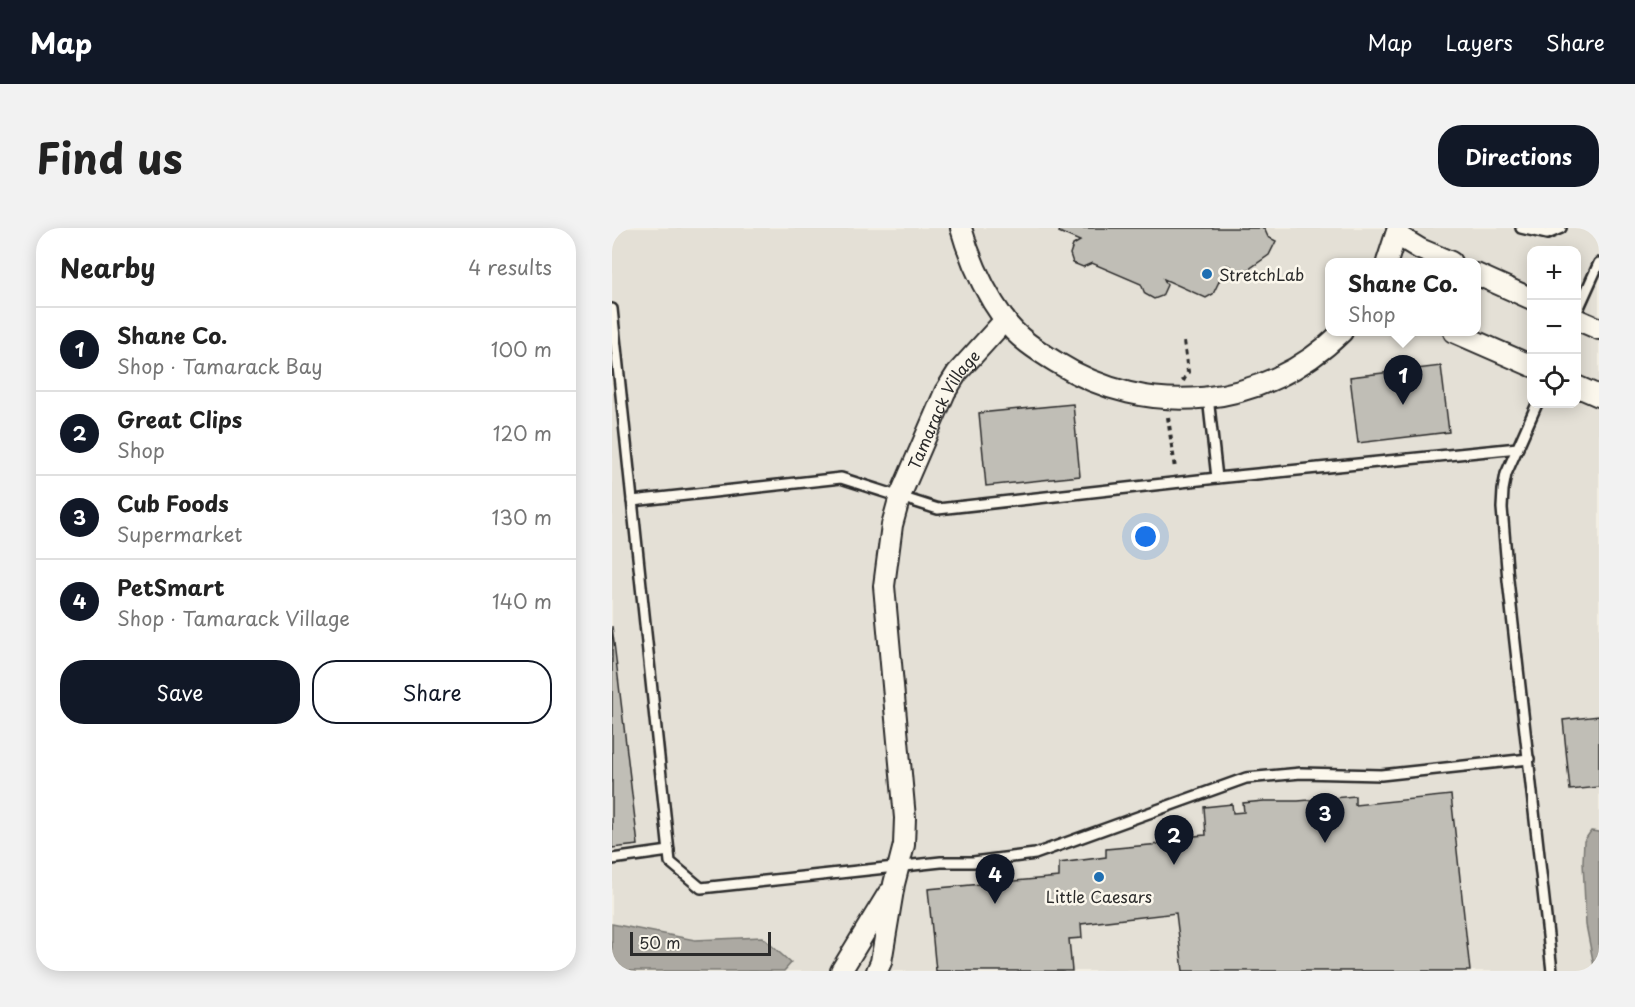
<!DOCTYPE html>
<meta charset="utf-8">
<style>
body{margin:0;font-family:"Playpen Sans",sans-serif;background:#f2f2f2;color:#222}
.controls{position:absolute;right:18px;top:18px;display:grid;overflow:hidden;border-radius:12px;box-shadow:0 3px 15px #0003}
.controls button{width:54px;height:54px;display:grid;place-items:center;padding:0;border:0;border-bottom:2px solid #e0e0e0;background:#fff;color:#222;font:30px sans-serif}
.scale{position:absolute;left:18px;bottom:15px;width:141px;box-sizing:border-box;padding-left:6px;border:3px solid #2b2b2b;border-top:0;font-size:16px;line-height:21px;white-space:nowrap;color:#2b2b2b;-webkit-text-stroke:4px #fbf7ec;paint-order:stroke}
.you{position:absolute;left:534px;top:309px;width:21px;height:21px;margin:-15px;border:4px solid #fff;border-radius:50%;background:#1a73e8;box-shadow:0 0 0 9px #1a73e833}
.badge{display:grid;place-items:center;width:39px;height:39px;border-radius:50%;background:#111827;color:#fff;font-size:20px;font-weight:700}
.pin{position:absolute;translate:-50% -50px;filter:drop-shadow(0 2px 3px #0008)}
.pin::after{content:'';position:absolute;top:32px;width:21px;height:18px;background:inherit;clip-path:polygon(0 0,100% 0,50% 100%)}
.popup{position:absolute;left:713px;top:30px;width:156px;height:78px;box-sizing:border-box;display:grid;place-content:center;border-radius:12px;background:#fff;filter:drop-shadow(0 2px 4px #0005);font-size:20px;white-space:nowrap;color:#767676}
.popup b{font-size:22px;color:#222}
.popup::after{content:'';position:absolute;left:50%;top:100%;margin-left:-12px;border:12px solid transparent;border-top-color:#fff}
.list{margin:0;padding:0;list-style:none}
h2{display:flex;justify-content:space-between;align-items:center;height:78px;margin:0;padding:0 24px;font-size:26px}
h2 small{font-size:20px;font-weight:400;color:#767676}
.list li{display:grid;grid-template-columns:39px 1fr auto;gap:18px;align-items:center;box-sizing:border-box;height:84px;padding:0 24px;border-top:2px solid #e0e0e0}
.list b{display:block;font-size:22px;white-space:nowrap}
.list p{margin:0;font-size:20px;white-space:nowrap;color:#767676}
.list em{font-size:20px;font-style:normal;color:#767676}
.actions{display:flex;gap:12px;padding:18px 24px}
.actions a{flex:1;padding:14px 0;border:2px solid #111827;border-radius:24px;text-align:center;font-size:21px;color:#111827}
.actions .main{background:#111827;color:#fff}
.icon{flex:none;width:33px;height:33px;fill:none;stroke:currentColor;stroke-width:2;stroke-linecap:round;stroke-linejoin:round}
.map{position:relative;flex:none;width:987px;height:743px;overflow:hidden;border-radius:24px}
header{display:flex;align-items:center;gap:36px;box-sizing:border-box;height:84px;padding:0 30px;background:#111827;color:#fff}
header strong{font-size:28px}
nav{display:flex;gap:33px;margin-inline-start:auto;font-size:21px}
.intro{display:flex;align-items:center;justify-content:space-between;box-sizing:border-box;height:144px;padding:0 36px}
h1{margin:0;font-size:42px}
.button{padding:15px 27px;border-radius:24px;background:#111827;color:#fff;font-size:21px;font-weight:700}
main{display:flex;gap:36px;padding:0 36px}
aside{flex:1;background:#fff;border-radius:24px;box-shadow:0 3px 15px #0003}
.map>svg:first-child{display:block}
.built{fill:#e4e0d6;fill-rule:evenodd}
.water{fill:#aca9a2;stroke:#787772;stroke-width:1.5}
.building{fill:#c0beb6;stroke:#2b2b2b;stroke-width:1.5}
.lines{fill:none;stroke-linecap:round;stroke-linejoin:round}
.service-casing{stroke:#2b2b2b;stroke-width:14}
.minor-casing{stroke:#2b2b2b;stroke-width:24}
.path{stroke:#2b2b2b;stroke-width:4;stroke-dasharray:4.5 4.5;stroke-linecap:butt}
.service{stroke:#fbf7ec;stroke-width:9}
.minor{stroke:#fbf7ec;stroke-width:20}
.poi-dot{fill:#1f6fb2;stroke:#fbf7ec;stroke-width:2}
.labels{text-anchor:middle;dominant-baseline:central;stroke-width:5;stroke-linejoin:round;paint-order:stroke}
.poi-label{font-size:16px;fill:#2b2b2b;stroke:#fbf7ec;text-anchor:start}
.street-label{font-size:16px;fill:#2b2b2b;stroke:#fbf7ec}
</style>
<header>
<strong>Map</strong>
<nav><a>Map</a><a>Layers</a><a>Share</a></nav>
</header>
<div class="intro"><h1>Find us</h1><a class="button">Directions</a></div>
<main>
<aside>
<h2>Nearby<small>4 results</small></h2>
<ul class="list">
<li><span class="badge">1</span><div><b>Shane Co.</b><p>Shop · Tamarack Bay</p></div><em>100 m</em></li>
<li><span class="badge">2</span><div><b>Great Clips</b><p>Shop</p></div><em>120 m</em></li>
<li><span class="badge">3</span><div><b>Cub Foods</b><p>Supermarket</p></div><em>130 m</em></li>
<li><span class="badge">4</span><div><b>PetSmart</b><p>Shop · Tamarack Village</p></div><em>140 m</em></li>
</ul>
<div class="actions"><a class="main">Save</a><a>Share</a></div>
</aside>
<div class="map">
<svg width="987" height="743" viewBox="0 0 987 743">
<rect width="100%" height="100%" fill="#f3efe4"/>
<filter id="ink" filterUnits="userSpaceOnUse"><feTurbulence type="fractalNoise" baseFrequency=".0167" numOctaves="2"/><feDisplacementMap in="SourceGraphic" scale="12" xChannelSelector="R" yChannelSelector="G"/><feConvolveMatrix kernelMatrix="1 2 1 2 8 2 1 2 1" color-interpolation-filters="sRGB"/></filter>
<g filter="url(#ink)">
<path class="built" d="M0,0H987V743H0ZM920,22H964V176H920ZM718,34H864V104H718Z"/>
<g class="water">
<path d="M979,603L987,604V743H984L982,738L974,697L971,634L972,613Z"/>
<path d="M0,696L83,712L150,709L179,735L172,743H0Z"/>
</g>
<g class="building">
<path d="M449,0H652L656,9L664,13L657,27L637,41L629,44L615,37L601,66L594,70L552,51L555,57L550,68L542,71L533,66L529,56L480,35L471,39L461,35L458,26L461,17L468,13L447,4Z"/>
<path d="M829,138L837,204L746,215L738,149Z"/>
<path d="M461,176L468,248L374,258L367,185Z"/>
<path d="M0,398L26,617L0,620Z"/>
<path d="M987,488V559L958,562L951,492Z"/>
<path d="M839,567L858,743H571L564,685L469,696L470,710L457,711L460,743H324L316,661L447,649V635L494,629V621L559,615L557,610L594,607L592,579L620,576L621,585L632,584L631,575L652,573H686L743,568V577Z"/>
</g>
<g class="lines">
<g class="service-casing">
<g id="service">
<path d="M909,0L935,6L949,0"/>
<path d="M0,81L58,634L89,660L329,634H361L423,626L634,550L689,545L769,547L917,531"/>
<path d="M964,86L987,35"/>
<path d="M596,169L605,250"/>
<path d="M925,176L894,246L891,262L890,280L896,352L940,743"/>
<path d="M20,273L229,250L326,281L605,250L906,220"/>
<path d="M0,631L57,623"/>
</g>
</g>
<g class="minor-casing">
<g id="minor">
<path d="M349,0C358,32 372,63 392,91C404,109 426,123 444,134C536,192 652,181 730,104"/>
<path d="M785,7L808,21L839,34"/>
<path d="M775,34L786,0"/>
<path d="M864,46L920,71"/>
<path d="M964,91L987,101"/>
<path d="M842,104L920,138"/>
<path d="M964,158L987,168"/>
<path d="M229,743L276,666"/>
<path id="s1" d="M265,743L269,734L282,656L292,617L293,590L272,358L280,297L288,268L333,164L345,145L393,92"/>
</g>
</g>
<g class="path">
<path d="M571,153L576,144L572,113"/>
<path d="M556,189L563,241"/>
</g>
<use href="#service" class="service"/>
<use href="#minor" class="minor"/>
</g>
</g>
<g class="poi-dot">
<circle cx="595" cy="46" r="6"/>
<circle cx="487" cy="649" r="6"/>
</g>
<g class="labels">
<g class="poi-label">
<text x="607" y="46">StretchLab</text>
<text x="487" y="668" text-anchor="middle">Little Caesars</text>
</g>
<g class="street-label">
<text stroke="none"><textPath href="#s1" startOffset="578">Tamarack Village</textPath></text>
</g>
</g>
</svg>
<div class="controls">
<button>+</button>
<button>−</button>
<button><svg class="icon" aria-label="locate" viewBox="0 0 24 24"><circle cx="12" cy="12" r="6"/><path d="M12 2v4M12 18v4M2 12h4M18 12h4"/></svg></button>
</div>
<div class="scale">50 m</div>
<div class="you"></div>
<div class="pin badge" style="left:791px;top:177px">1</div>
<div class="popup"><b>Shane Co.</b>Shop</div>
<div class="pin badge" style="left:562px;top:637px">2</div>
<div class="pin badge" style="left:713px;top:615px">3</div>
<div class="pin badge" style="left:383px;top:676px">4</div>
</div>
</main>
